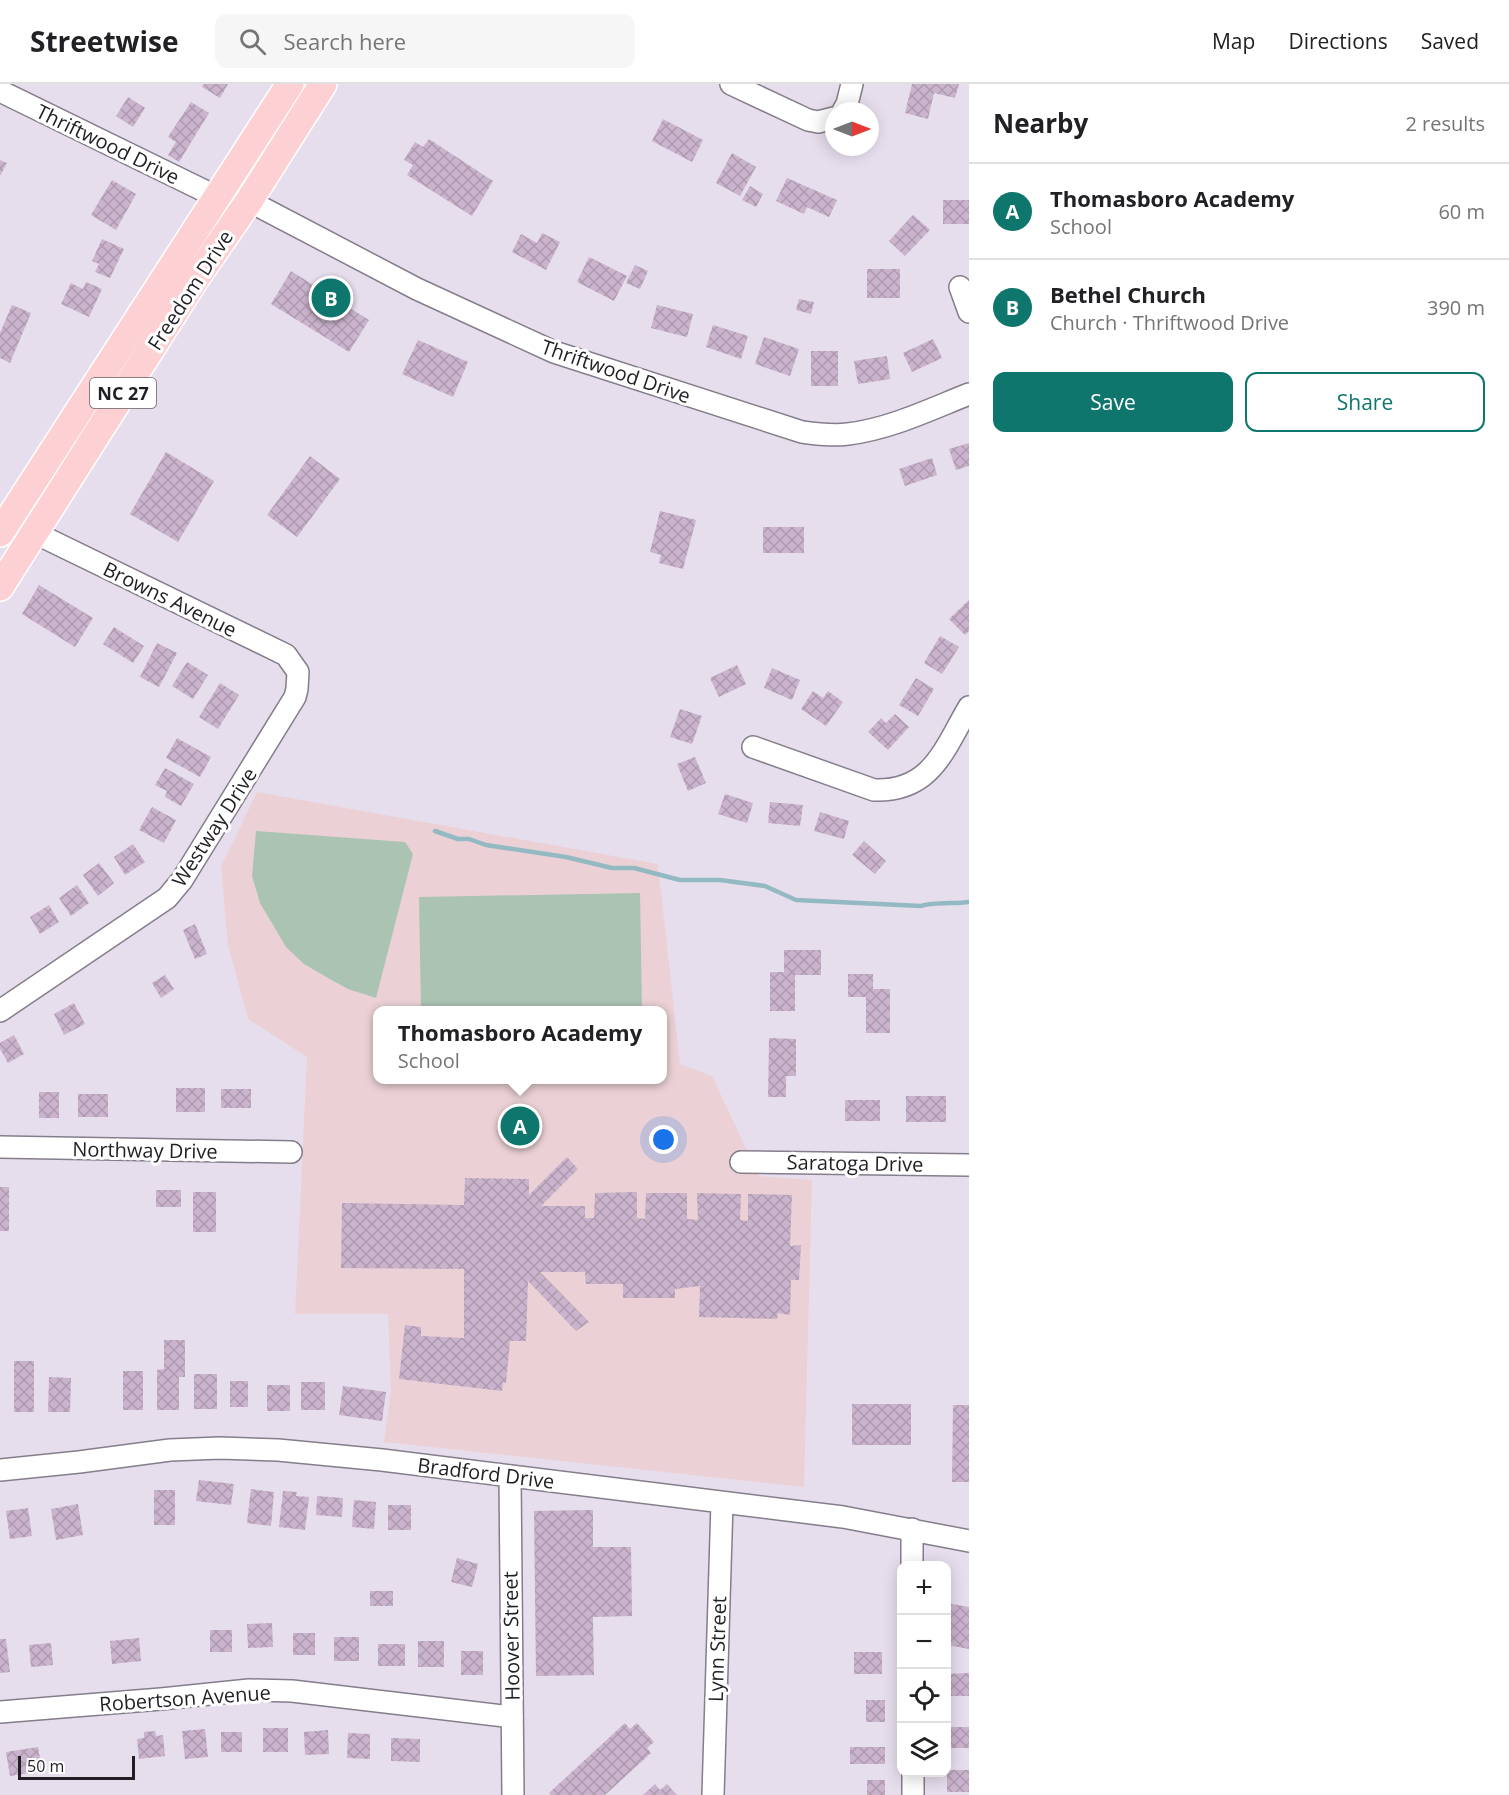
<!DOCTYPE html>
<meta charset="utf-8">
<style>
body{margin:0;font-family:"Open Sans",sans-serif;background:#f6f6f6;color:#202124}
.controls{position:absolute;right:18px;bottom:18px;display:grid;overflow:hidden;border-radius:12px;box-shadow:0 3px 15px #0003}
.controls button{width:54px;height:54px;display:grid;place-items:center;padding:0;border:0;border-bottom:2px solid #e0e0e0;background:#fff;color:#202124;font:30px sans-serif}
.compass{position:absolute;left:825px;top:18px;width:54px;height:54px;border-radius:50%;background:#fff;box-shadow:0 3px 15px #0003;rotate:90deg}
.scale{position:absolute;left:18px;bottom:15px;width:117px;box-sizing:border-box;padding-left:6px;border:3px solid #221f24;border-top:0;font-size:16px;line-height:21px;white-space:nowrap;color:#221f24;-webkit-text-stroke:4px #fff;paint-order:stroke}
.you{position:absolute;left:664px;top:1056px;width:21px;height:21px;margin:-15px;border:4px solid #fff;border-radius:50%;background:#1a73e8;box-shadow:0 0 0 9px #1a73e833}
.badge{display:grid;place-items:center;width:39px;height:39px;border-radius:50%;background:#0f766e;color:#fff;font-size:20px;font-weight:700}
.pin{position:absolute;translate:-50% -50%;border:3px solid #fff;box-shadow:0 2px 6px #0006}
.popup{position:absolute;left:373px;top:922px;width:294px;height:78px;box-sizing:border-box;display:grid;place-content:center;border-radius:12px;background:#fff;filter:drop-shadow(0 2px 4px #0005);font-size:20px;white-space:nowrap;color:#757577}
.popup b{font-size:22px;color:#202124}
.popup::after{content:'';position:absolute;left:50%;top:100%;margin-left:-12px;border:12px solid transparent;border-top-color:#fff}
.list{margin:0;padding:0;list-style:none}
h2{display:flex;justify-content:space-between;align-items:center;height:78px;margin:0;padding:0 24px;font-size:26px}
h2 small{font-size:20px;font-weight:400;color:#757577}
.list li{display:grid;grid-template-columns:39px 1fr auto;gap:18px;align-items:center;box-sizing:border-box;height:96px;padding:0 24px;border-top:2px solid #e0e0e0}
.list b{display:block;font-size:22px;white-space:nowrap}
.list p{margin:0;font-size:20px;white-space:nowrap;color:#757577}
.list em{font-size:20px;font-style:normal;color:#757577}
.actions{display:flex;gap:12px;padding:18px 24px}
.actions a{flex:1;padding:14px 0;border:2px solid #0f766e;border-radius:12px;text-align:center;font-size:21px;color:#0f766e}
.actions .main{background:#0f766e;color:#fff}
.icon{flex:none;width:33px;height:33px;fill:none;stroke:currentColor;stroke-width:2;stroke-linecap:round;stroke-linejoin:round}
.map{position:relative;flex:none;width:969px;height:1711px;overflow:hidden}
header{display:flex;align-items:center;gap:36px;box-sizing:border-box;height:84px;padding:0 30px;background:#fff;border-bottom:2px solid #e0e0e0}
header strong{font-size:28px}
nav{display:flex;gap:33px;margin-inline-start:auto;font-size:21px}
.search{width:420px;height:54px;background:#f6f6f6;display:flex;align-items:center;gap:15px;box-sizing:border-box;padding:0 21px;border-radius:12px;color:#757577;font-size:22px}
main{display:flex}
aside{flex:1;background:#fff}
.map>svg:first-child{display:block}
.education{fill:#ebd1d5;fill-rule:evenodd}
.pitch{fill:#abc3b2}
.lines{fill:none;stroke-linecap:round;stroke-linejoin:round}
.stream{stroke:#93bac2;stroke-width:4.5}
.building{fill:url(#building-cross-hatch)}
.minor-casing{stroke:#847d8a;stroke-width:24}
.major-casing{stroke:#fff;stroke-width:30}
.minor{stroke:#fff;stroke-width:21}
.major{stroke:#fdd1d4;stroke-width:27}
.labels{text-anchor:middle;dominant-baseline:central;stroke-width:6;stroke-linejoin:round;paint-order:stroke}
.shield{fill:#fff;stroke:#646266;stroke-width:1.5}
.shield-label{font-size:18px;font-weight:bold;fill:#221f24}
.street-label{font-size:20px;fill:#221f24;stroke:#fff}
</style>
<header>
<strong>Streetwise</strong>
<div class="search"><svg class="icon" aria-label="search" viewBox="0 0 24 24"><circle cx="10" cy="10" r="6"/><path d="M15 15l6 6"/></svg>Search here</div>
<nav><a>Map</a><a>Directions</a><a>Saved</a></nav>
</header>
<main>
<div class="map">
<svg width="969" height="1711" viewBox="0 0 969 1711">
<defs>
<pattern id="building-cross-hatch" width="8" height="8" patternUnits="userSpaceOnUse" patternTransform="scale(1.5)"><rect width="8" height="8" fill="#cab3cc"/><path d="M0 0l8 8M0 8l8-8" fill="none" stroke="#ad9aaf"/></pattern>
</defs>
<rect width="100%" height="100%" fill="#e7deed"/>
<path class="education" d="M257,708L658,780L680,980L712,992L759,1092L812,1096L804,1403L384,1358L391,1305L388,1230H295L307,973L248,935L228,861L221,783ZM378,926H662V996H378Z"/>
<g class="pitch">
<path d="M256,747L405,758L413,770L376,914L348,905L328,894L304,880L286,863L260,819L252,792Z"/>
<path d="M640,809L642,926H421L419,813Z"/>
</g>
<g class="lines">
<path class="stream" d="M435,747L458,755H469L486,761L566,773L612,784H634L680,796H720L765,802L796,816L921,822C932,818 956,820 969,818"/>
</g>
<g class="building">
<path d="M204,0H228L220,14L202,3Z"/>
<path d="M912,0H959L955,14L934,9L928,35L905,29Z"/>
<path d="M128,13L145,24L133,43L116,32Z"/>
<path d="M191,18L209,29L179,78L168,71L176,58L168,53Z"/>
<path d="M663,35L703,56L692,78L652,57Z"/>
<path d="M429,55L493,97L472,132L407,91L413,81L404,76L415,58L423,63Z"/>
<path d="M732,69L756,83L740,112L716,99Z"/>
<path d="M0,76L7,79L0,92Z"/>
<path d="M787,94L837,116L829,133L807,123L804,130L776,117Z"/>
<path d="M112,96L136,110L116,146L91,131Z"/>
<path d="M750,102L763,110L756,123L742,116Z"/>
<rect x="943" y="116" width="26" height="24"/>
<path d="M913,131L930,146L905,172L889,157Z"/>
<path d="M542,149L560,158L546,186L512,168L521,150L537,159Z"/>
<path d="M102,155L124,165L110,194L95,188L99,180L92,177Z"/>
<path d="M589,173L627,192L614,217L577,198Z"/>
<path d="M635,181L648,187L640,205L626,199Z"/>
<rect x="867" y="185" width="33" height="29"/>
<path d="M291,187L369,236L349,268L271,220Z"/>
<path d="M86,198L102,205L89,233L61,220L71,199L83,205Z"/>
<path d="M799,215L814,218L811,230L796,226Z"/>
<path d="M12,221L31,229L10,279L0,274V249Z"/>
<path d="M657,221L693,230L687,253L651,244Z"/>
<path d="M713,241L748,252L741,275L706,263Z"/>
<path d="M764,253L799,265L790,292L755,280Z"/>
<path d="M933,255L942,274L912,288L903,269Z"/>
<path d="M418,256L468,278L453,313L402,290Z"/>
<rect x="811" y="267" width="27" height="35"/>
<path d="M887,272L890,295L858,300L854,277Z"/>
<path d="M969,359V382L956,386L949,365Z"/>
<path d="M166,368L214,397L178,458L130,430Z"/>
<path d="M310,372L340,395L297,453L267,431Z"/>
<path d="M932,374L937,391L905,402L899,385Z"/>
<path d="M660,427L696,436L683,485L659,479L661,471L650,468Z"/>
<rect x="763" y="443" width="41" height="26"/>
<path d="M39,501L93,534L75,563L22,530Z"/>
<path d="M969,516V547L965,551L949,535Z"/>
<path d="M114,543L144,562L133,579L103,560Z"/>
<path d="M940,552L959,563L942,590L924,579Z"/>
<path d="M157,559L177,569L159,603L140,593Z"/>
<path d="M187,578L208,591L193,615L172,602Z"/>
<path d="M737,581L746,600L719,613L710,594Z"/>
<path d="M772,584L800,596L792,616L764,604Z"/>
<path d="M916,594L934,605L918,632L899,621Z"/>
<path d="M220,599L239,611L218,645L199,633Z"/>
<path d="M813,607L823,614L828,607L843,618L826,642L801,625Z"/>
<path d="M680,625L702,632L692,660L670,653Z"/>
<path d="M895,630L909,643L888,666L868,648L881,634L886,639Z"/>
<path d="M177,654L211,673L200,693L166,674Z"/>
<path d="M695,673L706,699L688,707L677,680Z"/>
<path d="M165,684L194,700L181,722L165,713L167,707L155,701Z"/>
<path d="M725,710L753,719L747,739L718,730Z"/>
<path d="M770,718L803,721L800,742L768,739Z"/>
<path d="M152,723L176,736L164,759L139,746Z"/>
<path d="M820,728L849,737L844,755L814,747Z"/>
<path d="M864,757L886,777L875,790L852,771Z"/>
<path d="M133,760L145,778L125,791L114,773Z"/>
<path d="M99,779L114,799L98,812L83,791Z"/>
<path d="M77,801L89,819L71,832L59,814Z"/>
<path d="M49,821L59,838L40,850L30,833Z"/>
<path d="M195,840L207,870L195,875L183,846Z"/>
<path d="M784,866H821V891H795V927H770V888H784Z"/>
<path d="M848,890H873V905H890V949H866V913H848Z"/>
<path d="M165,891L174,905L161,914L152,899Z"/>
<path d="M74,919L85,940L64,951L54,930Z"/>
<path d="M14,951L24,970L8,979L0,965V959Z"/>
<path d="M769,954L796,955V992H786V1013H768Z"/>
<rect x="176" y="1004" width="29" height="24"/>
<rect x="221" y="1005" width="30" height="19"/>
<rect x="39" y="1008" width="20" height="26"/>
<rect x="78" y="1010" width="30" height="23"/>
<rect x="906" y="1012" width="40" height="26"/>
<rect x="845" y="1016" width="35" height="21"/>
<path d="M567,1073L578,1085L541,1122H585V1134H594L595,1109L637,1108V1134L645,1135L646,1109H687V1135L698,1136L697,1109L741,1110L740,1136L748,1137V1110L792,1111L790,1162L801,1161L799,1196H791L790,1231L778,1229L777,1235L699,1233L700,1202L675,1205V1214H623V1200H586L585,1188H540L589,1238L576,1247L528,1197L526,1257H510L506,1299L503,1298L502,1307L399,1295L405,1241L421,1243V1252L464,1254V1185L341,1184L342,1119L464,1121L465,1094L529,1095V1111Z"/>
<rect x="0" y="1103" width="9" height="44"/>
<rect x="156" y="1106" width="25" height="17"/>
<rect x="193" y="1108" width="23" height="40"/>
<path d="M164,1256H185V1293H179V1326H157V1286L164,1285Z"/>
<rect x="14" y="1277" width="20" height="51"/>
<rect x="123" y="1287" width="20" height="39"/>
<rect x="194" y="1290" width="23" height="35"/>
<path d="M49,1293L71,1294L70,1328H48Z"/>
<rect x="230" y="1297" width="18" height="26"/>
<rect x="301" y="1298" width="24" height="28"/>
<rect x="267" y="1301" width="23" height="26"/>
<path d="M343,1302L386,1308L382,1337L339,1331Z"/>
<rect x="852" y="1320" width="59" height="41"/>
<path d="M953,1321H969V1398H952Z"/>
<path d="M199,1396L234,1400L231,1421L196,1417Z"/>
<path d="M251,1405L274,1408L271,1442L247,1439Z"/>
<rect x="154" y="1406" width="21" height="35"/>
<path d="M283,1407L297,1408L296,1412L309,1413L305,1446L279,1443Z"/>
<path d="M317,1412L343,1414L342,1433L316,1431Z"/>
<path d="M354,1416L376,1418L374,1445L352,1443Z"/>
<path d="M78,1420L83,1451L56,1456L51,1425Z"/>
<rect x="388" y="1421" width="23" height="25"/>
<path d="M28,1424L32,1452L10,1455L6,1427Z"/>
<path d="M593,1426V1463H631L632,1532L593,1533L594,1591L536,1592L534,1427Z"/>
<path d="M457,1474L478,1480L472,1503L451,1498Z"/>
<rect x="370" y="1507" width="23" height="15"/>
<path d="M946,1519L969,1523V1565L946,1561Z"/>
<path d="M272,1539L273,1563L248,1564L247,1540Z"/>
<rect x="210" y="1546" width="22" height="22"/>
<rect x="293" y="1549" width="22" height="22"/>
<rect x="334" y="1553" width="25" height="24"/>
<path d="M139,1554L141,1577L112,1580L110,1557Z"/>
<path d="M0,1555H6L10,1588L0,1589Z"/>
<rect x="418" y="1557" width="26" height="26"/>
<path d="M51,1559L53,1581L31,1583L29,1561Z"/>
<rect x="378" y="1560" width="27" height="22"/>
<rect x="461" y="1567" width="22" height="24"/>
<rect x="854" y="1568" width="28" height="22"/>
<path d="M969,1589V1612H946V1590Z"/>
<rect x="866" y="1616" width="19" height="22"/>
<path d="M625,1639L630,1645L637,1639L654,1658L647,1664L651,1669L605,1711H551L549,1709Z"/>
<rect x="946" y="1643" width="23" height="21"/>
<rect x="263" y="1644" width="25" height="24"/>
<path d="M205,1645L208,1673L185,1675L182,1647Z"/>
<path d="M328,1646L329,1670L305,1671L304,1648Z"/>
<path d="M155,1647L156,1652L163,1651L165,1672L139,1675L137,1655L144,1654V1648Z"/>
<rect x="221" y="1648" width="21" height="20"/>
<path d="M348,1649L370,1650V1675L347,1674Z"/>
<path d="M391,1654L420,1655V1678L391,1677Z"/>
<path d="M38,1663L42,1687L10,1692L6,1668Z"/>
<rect x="850" y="1663" width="35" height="17"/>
<rect x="947" y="1686" width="22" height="22"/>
<rect x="867" y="1696" width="18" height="15"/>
<path d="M655,1700L660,1706L667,1700L677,1711H643Z"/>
</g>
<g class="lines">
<g class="minor-casing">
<g id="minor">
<path d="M731,0L808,36L818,38L834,34"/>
<path d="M0,7L217,113"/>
<path d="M843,27L847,20L852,0"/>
<path d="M249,117L417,205L554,268L802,348C817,350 832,352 848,350C890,345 931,325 969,310"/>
<path d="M960,203L969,228"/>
<path d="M753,663L874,706C932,708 944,665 969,623"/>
<path d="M0,927L167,814L182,796L295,613L297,605L298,588L286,571L35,449"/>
<path d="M0,1063L291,1068"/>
<path d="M741,1078L969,1081"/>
<path d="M0,1386L79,1378L170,1366L220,1364L278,1366L382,1376L843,1433L969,1457"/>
<path d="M510,1392L513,1711"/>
<path d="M912,1445V1482"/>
<path d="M0,1628L161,1615L249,1606L292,1607L512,1633"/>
<path d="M913,1688V1711"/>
<path d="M713,1711L722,1419"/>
</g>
</g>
<g class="major-casing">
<g id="major">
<path d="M0,449L290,0"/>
<path d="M0,503L194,197L249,117L323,0"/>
</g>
</g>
<use href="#minor" class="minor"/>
<use href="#major" class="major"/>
</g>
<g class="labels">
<rect class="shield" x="90" y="294" width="66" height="30" rx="4.5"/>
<g class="shield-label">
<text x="123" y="309">NC 27</text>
</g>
<g class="street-label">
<text transform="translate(108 60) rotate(26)">Thriftwood Drive</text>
<text transform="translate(190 206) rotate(-57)">Freedom Drive</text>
<text transform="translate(616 287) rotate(19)">Thriftwood Drive</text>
<text transform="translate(170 515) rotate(26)">Browns Avenue</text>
<text transform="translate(214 743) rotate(-57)">Westway Drive</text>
<text transform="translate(145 1066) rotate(1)">Northway Drive</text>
<text transform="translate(855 1079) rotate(1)">Saratoga Drive</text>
<text transform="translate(486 1389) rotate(7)">Bradford Drive</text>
<text transform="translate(511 1552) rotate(-91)">Hoover Street</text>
<text transform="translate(717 1565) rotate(-88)">Lynn Street</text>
<text transform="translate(185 1614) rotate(-4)">Robertson Avenue</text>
</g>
</g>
</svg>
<div class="controls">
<button>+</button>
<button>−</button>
<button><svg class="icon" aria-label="locate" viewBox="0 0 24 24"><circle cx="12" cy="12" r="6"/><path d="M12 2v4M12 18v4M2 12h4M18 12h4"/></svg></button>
<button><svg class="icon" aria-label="layers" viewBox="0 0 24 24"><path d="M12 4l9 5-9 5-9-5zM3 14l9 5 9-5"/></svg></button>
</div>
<svg class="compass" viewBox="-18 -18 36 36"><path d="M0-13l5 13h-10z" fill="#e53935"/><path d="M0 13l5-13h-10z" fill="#757577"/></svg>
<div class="scale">50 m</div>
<div class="you"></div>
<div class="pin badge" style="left:520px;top:1042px">A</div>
<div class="popup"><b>Thomasboro Academy</b>School</div>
<div class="pin badge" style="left:331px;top:214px">B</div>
</div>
<aside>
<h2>Nearby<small>2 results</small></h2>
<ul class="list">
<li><span class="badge">A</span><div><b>Thomasboro Academy</b><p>School</p></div><em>60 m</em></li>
<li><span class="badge">B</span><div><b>Bethel Church</b><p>Church · Thriftwood Drive</p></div><em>390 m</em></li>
</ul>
<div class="actions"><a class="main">Save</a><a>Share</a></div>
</aside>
</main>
